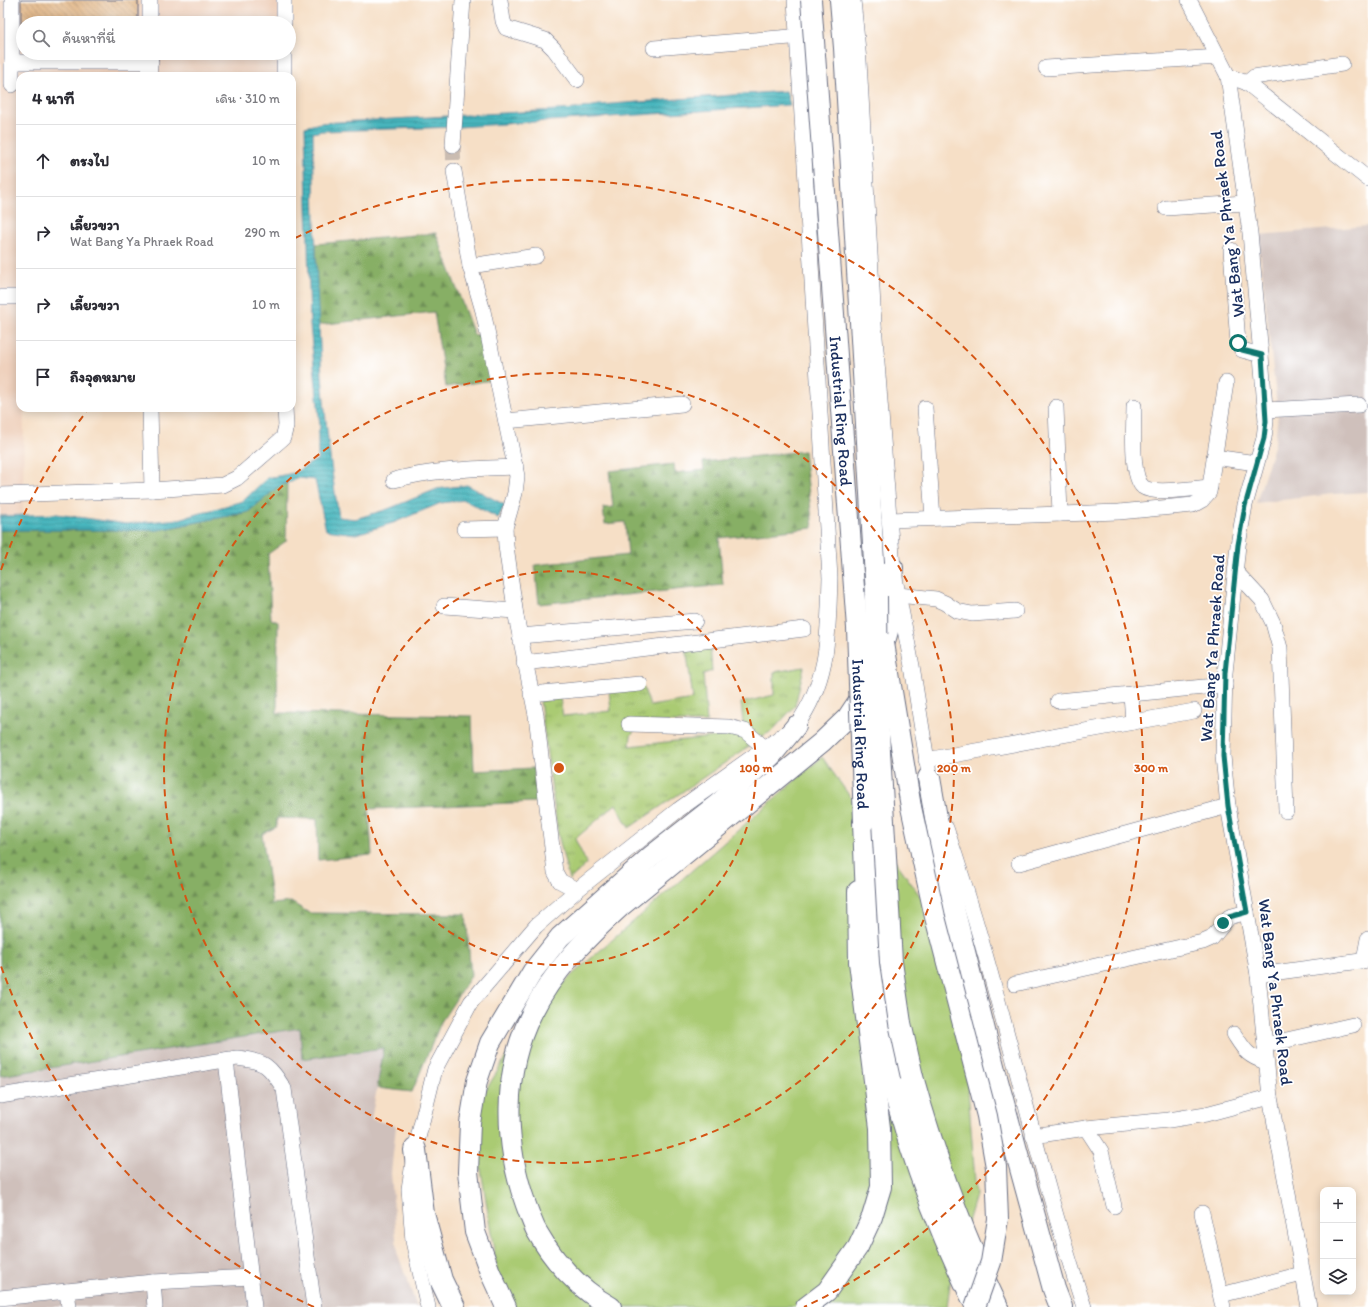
<!DOCTYPE html>
<html lang="th">
<meta charset="utf-8">
<style>
body{margin:0;font-family:Itim,"Playpen Sans Thai",sans-serif;background:#f2f2f3;color:#2b2b33}
.controls{position:absolute;right:12px;bottom:12px;display:grid;overflow:hidden;border-radius:8px;box-shadow:0 2px 10px #0003}
.controls button{width:36px;height:36px;display:grid;place-items:center;padding:0;border:0;border-bottom:1px solid #e1e1e2;background:#fff;color:#2b2b33;font:20px sans-serif}
.stop{position:absolute;width:12px;height:12px;margin:-9px;border:3px solid #0f766e;border-radius:50%;background:#fff}
.stop.end{background:#0f766e;border-color:#fff;box-shadow:0 1px 4px #0008}
.list{margin:0;padding:0;list-style:none}
h2{display:flex;justify-content:space-between;align-items:center;height:52px;margin:0;padding:0 16px;font-size:17px}
h2 small{font-size:13px;font-weight:400;color:#7c7c81}
.list li{display:grid;grid-template-columns:26px 1fr auto;gap:12px;align-items:center;box-sizing:border-box;height:72px;padding:0 16px;border-top:1px solid #e1e1e2}
.list b{display:block;font-size:15px;white-space:nowrap}
.list p{margin:0;font-size:13px;white-space:nowrap;color:#7c7c81}
.list em{font-size:13px;font-style:normal;color:#7c7c81}
.icon{flex:none;width:22px;height:22px;fill:none;stroke:currentColor;stroke-width:2;stroke-linecap:round;stroke-linejoin:round}
.map{position:relative;flex:none;width:1368px;height:1307px;overflow:hidden}
.search{position:absolute;background:#fff;box-shadow:0 2px 10px #0003;left:16px;top:16px;width:280px;height:44px;display:flex;align-items:center;gap:10px;box-sizing:border-box;padding:0 14px;border-radius:22px;color:#7c7c81;font-size:15px}
.panel{position:absolute;background:#fff;box-shadow:0 2px 10px #0003;left:16px;top:72px;width:280px;height:340px;border-radius:12px}
.map>svg:first-child{display:block}
.built{fill:#efd1bd}
.industrial{fill:#cfc0bb}
.grass{fill:url(#grass-tufts);stroke:#627d68}
.forest{fill:url(#forest-firs);stroke:#516f62}
.garden{fill:#aacb73;stroke:#627d68}
.water{fill:url(#water-rules);stroke:#31728e}
.building{fill:url(#building-back-hatch)}
.lines{fill:none;stroke-linecap:round;stroke-linejoin:round}
.minor-tunnel{stroke:#cabcb1;stroke-width:15;stroke-dasharray:15 8;stroke-linecap:butt}
.minor-casing{stroke:#686d82;stroke-width:16}
.major-casing{stroke:#686d82;stroke-width:22}
.highway-casing{stroke:#686d82;stroke-width:24}
.minor{stroke:#fff;stroke-width:15}
.major{stroke:#fff;stroke-width:20}
.highway{stroke:#fff;stroke-width:22}
.major-bridge-casing{stroke:#686d82;stroke-width:22;stroke-linecap:butt}
.highway-bridge-casing{stroke:#686d82;stroke-width:24;stroke-linecap:butt}
.major-bridge{stroke:#fff;stroke-width:20}
.highway-bridge{stroke:#fff;stroke-width:22}
.route{stroke:#0f766e;stroke-width:5}
.ring{fill:none;stroke:#d45514;stroke-width:2;stroke-dasharray:7 5}
.labels{text-anchor:middle;dominant-baseline:central;stroke-width:3.5;stroke-linejoin:round;paint-order:stroke}
.street-label{font-size:17px;fill:#1b2f5e;stroke:#fff}
.centre{fill:#d45514;stroke:#fff;stroke-width:2}
.ring-label{font-size:12px;text-anchor:middle;font-weight:bold;fill:#d45514;stroke:#fff;stroke-width:3.5;stroke-linejoin:round;paint-order:stroke}
</style>
<div class="map">
<svg width="1368" height="1307" viewBox="0 0 1368 1307">
<defs>
<pattern id="grass-tufts" width="24" height="20" patternUnits="userSpaceOnUse"><rect width="24" height="20" fill="#aacb73"/><path d="M3 7l-1-3M5 7V3M7 7l1-3M15 17l-1-3M17 17v-4M19 17l1-3" fill="none" stroke="#8aa562"/></pattern>
<pattern id="forest-firs" width="22" height="20" patternUnits="userSpaceOnUse"><rect width="22" height="20" fill="#87af65"/><path d="M5 1l3.5 6h-7zM16 11l3.5 6h-7z" fill="#6e8f56"/></pattern>
<pattern id="water-rules" width="6" height="5" patternUnits="userSpaceOnUse"><rect width="6" height="5" fill="#47b6bd"/><path d="M0 2.5h6" fill="none" stroke="#3a949d"/></pattern>
<pattern id="building-back-hatch" width="6" height="6" patternUnits="userSpaceOnUse"><rect width="6" height="6" fill="#dfb17f"/><path d="M-1 5l2 2M0 0l6 6M5-1l2 2" fill="none" stroke="#b4906b"/></pattern>
</defs>
<rect width="100%" height="100%" fill="#fff"/>
<filter id="ink" filterUnits="userSpaceOnUse"><feTurbulence type="fractalNoise" baseFrequency=".025" numOctaves="2"/><feDisplacementMap in="SourceGraphic" scale="8" xChannelSelector="R" yChannelSelector="G"/><feConvolveMatrix kernelMatrix="1 2 1 2 8 2 1 2 1" color-interpolation-filters="sRGB"/></filter>
<filter id="wash" filterUnits="userSpaceOnUse"><feTurbulence type="fractalNoise" baseFrequency=".012" numOctaves="4" result="noise"/><feDisplacementMap in="SourceGraphic" scale="16" xChannelSelector="R" yChannelSelector="G"/><feGaussianBlur stdDeviation="0.9" result="paint"/><feColorMatrix in="noise" values="0 0 0 0 0 0 0 0 0 0 0 0 0 0 0 0 0 1.4 0 .05"/><feComposite in="paint" operator="in"/></filter>
<g filter="url(#wash)">
<rect width="100%" height="100%" fill="#f6dfc6"/>
<path class="built" d="M0,0H289V40V23H23V53H289V76H20V408H24L23,515L0,516Z"/>
<g class="industrial">
<path d="M1368,226V492L1333,494L1256,503L1275,443L1278,414L1258,235Z"/>
<path d="M300,1028L303,1059L385,1048L371,1119L396,1126L391,1173L397,1252L417,1307H0V1076Z"/>
</g>
<g class="grass">
<path d="M710,644L712,671L703,674L707,722H640L631,735L630,746L741,734L751,745L629,828L616,804L575,839L587,864L569,880L558,834L540,701L560,698L563,716L611,711L609,690L643,686L650,706L693,699L686,647Z"/>
<path d="M804,667L795,706L772,731L761,737L743,723L741,703L774,695V672Z"/>
</g>
<g class="forest">
<path d="M436,233L474,335L482,334L492,380L446,387L434,312L317,325L316,244Z"/>
<path d="M804,451L813,528L719,538L723,585L539,604L535,565L628,555L625,522L605,524L603,508L613,507L609,471L674,464L675,473L704,470L703,462Z"/>
<path d="M287,483L286,541L268,554L271,619L278,622L277,713L472,716L474,771L533,768L537,802L369,809L372,855L318,860L317,819L277,818L276,827L262,834L272,904L291,902L309,913L466,914L471,976L441,1022L412,1092L377,1088L384,1048L302,1059L300,1028L0,1076V530H158L248,512L278,487Z"/>
</g>
<path class="garden" d="M822,757L935,917L966,1062L976,1195L950,1284L947,1307H513L501,1295L472,1113L532,1014L572,975Z"/>
<path class="water" d="M786,91L790,105L458,127L321,131L313,133C316,262 317,390 339,517L355,519L388,509L437,489L467,485L505,505L498,518L464,500L441,503L393,523L356,534L326,530L315,480L299,478L278,487L248,512L158,530H0V516L57,514L126,524L179,519L243,501L267,478L294,473L318,459V434L320,427L310,325L305,127L320,123L576,109L599,105Z"/>
<g id="blocks">
<rect class="building" x="21" y="0" width="117" height="23"/>
</g>
</g>
<g filter="url(#ink)">
<use href="#blocks" fill-opacity="0" stroke="#686d82" stroke-width="1"/>
<g class="lines">
<path class="minor-tunnel" d="M453,145L454,171"/>
<g class="minor-casing">
<g id="minor">
<path d="M12,0V62"/>
<path d="M150,0V23"/>
<path d="M500,0L503,21L506,28L545,40L554,49L577,80"/>
<path d="M853,0L859,61L874,324L893,568L912,666L931,786"/>
<path d="M1189,0L1228,76L1250,233L1261,355L1266,421L1264,438L1245,505L1238,545L1225,673L1223,756L1228,806L1258,975L1270,1097L1309,1307"/>
<path d="M284,23V0"/>
<path d="M654,48L791,37"/>
<path d="M1046,68L1219,57"/>
<path d="M149,76L151,53"/>
<path d="M284,76V53"/>
<path d="M1228,76L1247,83L1368,179"/>
<path d="M1247,83L1254,77L1260,76L1342,64"/>
<path d="M12,85V62H151"/>
<path d="M453,145L463,0"/>
<path d="M454,171L470,266L483,311L517,476L515,493L505,528L506,546L516,616L536,715L555,872L560,881L577,890"/>
<path d="M1166,208L1245,203"/>
<path d="M1231,250L1238,343L1242,350L1261,355"/>
<path d="M470,266L536,256"/>
<path d="M0,297H20"/>
<path d="M1134,406C1134,423 1130,476 1143,487C1154,495 1195,488 1210,487"/>
<path d="M1056,407L1060,514"/>
<path d="M150,408L152,490"/>
<path d="M925,408L933,518"/>
<path d="M1265,410L1359,405"/>
<path d="M506,421L682,404"/>
<path d="M1214,457L1256,463"/>
<path d="M394,480C434,469 475,469 516,467"/>
<path d="M0,495L152,490L223,485L237,478L283,438L286,426L285,408"/>
<path d="M889,520L1119,512L1193,505L1202,500L1209,492L1226,383"/>
<path d="M464,529L505,528"/>
<path d="M1236,572L1262,600L1273,623L1280,648L1286,811"/>
<path d="M898,595L936,599L945,603L957,611L972,614L1015,611"/>
<path d="M444,606L515,611"/>
<path d="M520,636L695,621"/>
<path d="M524,663L804,629"/>
<path d="M531,694L640,684"/>
<path d="M1131,694L1133,722"/>
<path d="M1058,701L1225,685"/>
<path d="M629,724L729,727L745,731L765,748"/>
<path d="M926,760L1194,711"/>
<path d="M946,828C1000,985 1032,1149 1084,1307"/>
<path d="M1019,863L1228,806"/>
<path d="M1364,960L1368,939"/>
<path d="M1258,975L1368,960"/>
<path d="M1015,984L1203,942L1212,938L1229,917L1247,912"/>
<path d="M1234,1034C1245,1051 1247,1056 1266,1062"/>
<path d="M1265,1045L1353,1025"/>
<path d="M226,1060L254,1307"/>
<path d="M0,1096L237,1058C265,1061 269,1065 284,1089L314,1307"/>
<path d="M1086,1128L1101,1151L1114,1206"/>
<path d="M1033,1136L1086,1128L1169,1120L1206,1114L1270,1097"/>
<path d="M1202,1213L1223,1307"/>
<path d="M153,1282L155,1307"/>
<path d="M67,1291L69,1307"/>
<path d="M1221,1295L1302,1274"/>
<path d="M0,1298L153,1282L251,1277"/>
<path d="M428,1307L413,1241L409,1189L415,1150L435,1069L471,1002L536,926L577,890L678,810L796,726C830,679 828,634 830,578L795,0"/>
</g>
</g>
<g class="major-casing">
<g id="major">
<path d="M840,0L844,48L876,596"/>
<path d="M880,659L888,631L893,568"/>
<path d="M506,1307L490,1272L475,1232L468,1172L470,1123L477,1081L490,1043L533,971L560,937L650,857L719,803L771,756L796,726"/>
<path d="M611,1307C579,1289 554,1262 536,1230C532,1222 529,1213 526,1205C504,1144 502,1072 532,1013C553,971 586,938 620,907L822,742L847,718L865,691"/>
<path d="M806,1307L827,1291L858,1247L872,1217L881,1187L880,1128L859,962L858,891"/>
</g>
</g>
<g class="highway-casing">
<g id="highway">
<path d="M929,778L950,897L994,1070L1054,1289L1061,1307"/>
<path d="M864,822C866,870 867,919 872,967C885,1086 924,1200 977,1307"/>
<path d="M912,1077C934,1156 962,1233 997,1307"/>
<path d="M415,1150L423,1214L441,1280L454,1307"/>
</g>
</g>
<use href="#minor" class="minor"/>
<use href="#major" class="major"/>
<use href="#highway" class="highway"/>
<g class="major-bridge-casing">
<g id="major-bridge">
<path id="s1" d="M811,0L857,628L864,822"/>
<path d="M884,643L911,807L935,917L987,1116L996,1167L998,1219L991,1262L975,1307"/>
</g>
</g>
<g class="highway-bridge-casing">
<path id="highway-bridge" d="M876,596L877,716L891,962L900,1023L912,1077"/>
</g>
<use href="#major-bridge" class="major-bridge"/>
<use href="#highway-bridge" class="highway-bridge"/>
</g>
</g>
<g class="lines" filter="url(#ink)">
<path class="route" d="M1223,923L1229,917L1247,912L1228,806L1223,756L1225,673L1238,545L1245,506L1264,438L1266,421L1262,355L1242,350L1238,343"/>
</g>
<g class="ring">
<circle cx="559" cy="768" r="197"/>
<circle cx="559" cy="768" r="395"/>
<path d="M314 1307A592 592 0 0 1 1 966M1 570A592 592 0 0 1 86 412M295 238A592 592 0 1 1 804 1307"/>
</g>
<g class="labels">
<g class="street-label">
<text transform="translate(1227 224) rotate(-97)">Wat Bang Ya Phraek Road</text>
<text stroke="none"><textPath href="#s1" startOffset="412">Industrial Ring Road</textPath></text>
<text transform="translate(1212 648) rotate(-86)">Wat Bang Ya Phraek Road</text>
<text stroke="none"><textPath href="#s1" startOffset="736">Industrial Ring Road</textPath></text>
<text transform="translate(1276 992) rotate(83)">Wat Bang Ya Phraek Road</text>
</g>
</g>
<circle cx="559" cy="768" r="6" class="centre"/>
<g class="ring-label">
<text x="756" y="772">100 m</text>
<text x="954" y="772">200 m</text>
<text x="1151" y="772">300 m</text>
</g>
</svg>
<div class="controls">
<button>+</button>
<button>−</button>
<button><svg class="icon" aria-label="layers" viewBox="0 0 24 24"><path d="M12 4l9 5-9 5-9-5zM3 14l9 5 9-5"/></svg></button>
</div>
<div class="stop" style="left:1238px;top:343px"></div>
<div class="stop end" style="left:1223px;top:923px"></div>
<div class="search"><svg class="icon" aria-label="search" viewBox="0 0 24 24"><circle cx="10" cy="10" r="6"/><path d="M15 15l6 6"/></svg>ค้นหาที่นี่</div>
<section class="panel">
<h2>4 นาที<small>เดิน · 310 m</small></h2>
<ul class="list">
<li><svg class="icon" aria-label="ahead" viewBox="0 0 24 24"><path d="M12 20V5M6 11l6-6 6 6"/></svg><div><b>ตรงไป</b></div><em>10 m</em></li>
<li><svg class="icon" aria-label="right" viewBox="0 0 24 24"><path d="M7 20v-9h11M14 6l5 5-5 5"/></svg><div><b>เลี้ยวขวา</b><p>Wat Bang Ya Phraek Road</p></div><em>290 m</em></li>
<li><svg class="icon" aria-label="right" viewBox="0 0 24 24"><path d="M7 20v-9h11M14 6l5 5-5 5"/></svg><div><b>เลี้ยวขวา</b></div><em>10 m</em></li>
<li><svg class="icon" aria-label="arrive" viewBox="0 0 24 24"><path d="M6 21V4h12l-3 4 3 4H6"/></svg><div><b>ถึงจุดหมาย</b></div></li>
</ul>
</section>
</div>
